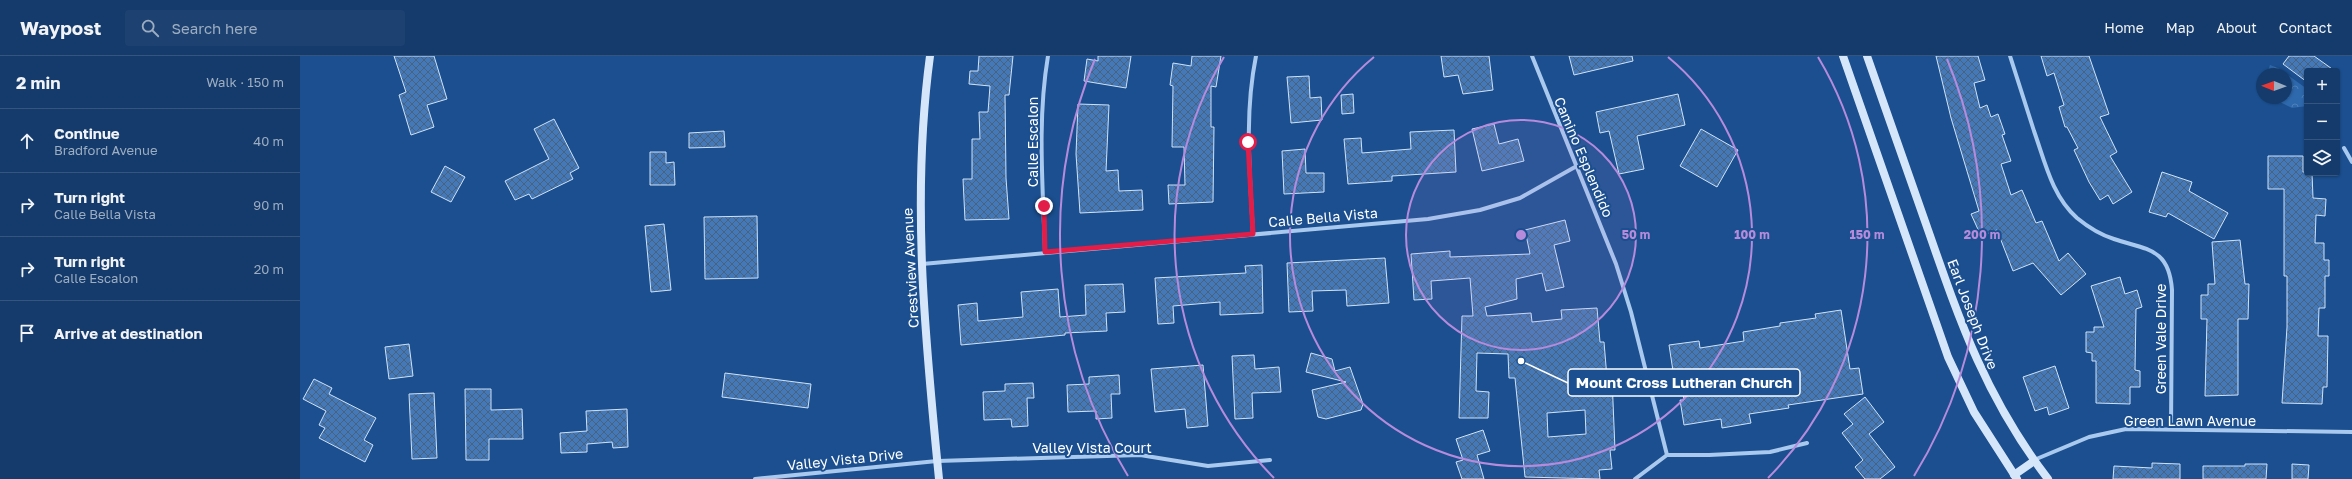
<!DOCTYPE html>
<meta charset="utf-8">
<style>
body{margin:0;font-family:"Golos Text",sans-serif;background:#1d4271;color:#f1f3f6}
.controls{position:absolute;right:12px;top:12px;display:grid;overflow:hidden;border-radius:4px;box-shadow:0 1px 3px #0004}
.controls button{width:36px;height:36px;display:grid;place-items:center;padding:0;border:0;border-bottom:1px solid #33557e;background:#143b6b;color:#f1f3f6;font:20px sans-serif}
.compass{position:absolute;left:1956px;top:12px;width:36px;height:36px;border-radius:50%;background:#143b6b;box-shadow:0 1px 3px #0004;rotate:271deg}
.stop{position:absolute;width:12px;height:12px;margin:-9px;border:3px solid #e11d48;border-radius:50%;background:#fff}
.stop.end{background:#e11d48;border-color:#fff;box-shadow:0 1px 4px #0008}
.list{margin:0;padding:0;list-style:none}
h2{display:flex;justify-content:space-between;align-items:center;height:52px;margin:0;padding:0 16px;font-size:17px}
h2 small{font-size:13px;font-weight:400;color:#9dadc1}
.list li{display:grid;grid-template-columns:26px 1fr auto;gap:12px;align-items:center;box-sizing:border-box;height:64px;padding:0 16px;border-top:1px solid #33557e}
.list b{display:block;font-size:15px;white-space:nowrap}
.list p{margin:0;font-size:13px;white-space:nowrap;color:#9dadc1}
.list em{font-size:13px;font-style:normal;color:#9dadc1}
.icon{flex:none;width:22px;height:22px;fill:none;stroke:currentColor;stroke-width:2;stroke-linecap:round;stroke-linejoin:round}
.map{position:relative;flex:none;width:2052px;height:423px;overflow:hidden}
header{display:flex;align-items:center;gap:24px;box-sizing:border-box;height:56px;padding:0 20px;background:#143b6b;border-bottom:1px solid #33557e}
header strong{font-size:19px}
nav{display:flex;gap:22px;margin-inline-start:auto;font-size:14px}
.search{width:280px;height:36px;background:#1d4271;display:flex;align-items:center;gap:10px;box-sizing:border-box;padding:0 14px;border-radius:4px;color:#9dadc1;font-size:15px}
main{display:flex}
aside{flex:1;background:#143b6b}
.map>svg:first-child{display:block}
.park{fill:url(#park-crowns)}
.building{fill:url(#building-cross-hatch);stroke:#cfe3fa;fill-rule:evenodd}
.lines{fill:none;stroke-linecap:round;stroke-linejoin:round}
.street{stroke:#a9c9ee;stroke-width:4}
.secondary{stroke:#d6e6fa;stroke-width:8}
.route{stroke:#e11d48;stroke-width:5}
.ring{fill:none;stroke:#b68bdc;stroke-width:2}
.labels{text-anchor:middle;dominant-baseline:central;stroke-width:4;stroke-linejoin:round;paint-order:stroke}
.street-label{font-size:14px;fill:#fff;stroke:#1b4f8f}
.centre{fill:#b68bdc;stroke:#1b4f8f;stroke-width:2}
.ring-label{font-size:12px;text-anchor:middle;font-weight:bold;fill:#b68bdc;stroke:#1b4f8f;stroke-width:4;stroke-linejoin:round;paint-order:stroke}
.leader{fill:none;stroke:#fff;stroke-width:1.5}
.callout-dot{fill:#fff;stroke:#1b4f8f;stroke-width:1.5}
.callout{fill:#1b4f8f;stroke:#fff;stroke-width:1.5}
.callout-label{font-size:15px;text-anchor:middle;font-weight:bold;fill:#fff}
</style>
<header>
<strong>Waypost</strong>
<div class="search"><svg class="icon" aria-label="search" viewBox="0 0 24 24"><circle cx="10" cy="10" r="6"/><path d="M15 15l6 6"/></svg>Search here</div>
<nav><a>Home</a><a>Map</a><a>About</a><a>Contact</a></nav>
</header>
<main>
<aside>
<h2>2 min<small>Walk · 150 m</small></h2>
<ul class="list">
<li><svg class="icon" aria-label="ahead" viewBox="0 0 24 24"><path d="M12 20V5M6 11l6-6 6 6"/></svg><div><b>Continue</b><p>Bradford Avenue</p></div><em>40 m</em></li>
<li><svg class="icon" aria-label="right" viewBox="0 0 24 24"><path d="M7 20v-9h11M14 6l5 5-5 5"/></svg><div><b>Turn right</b><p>Calle Bella Vista</p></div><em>90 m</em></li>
<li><svg class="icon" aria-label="right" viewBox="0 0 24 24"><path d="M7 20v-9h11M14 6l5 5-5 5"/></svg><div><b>Turn right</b><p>Calle Escalon</p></div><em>20 m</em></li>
<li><svg class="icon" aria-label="arrive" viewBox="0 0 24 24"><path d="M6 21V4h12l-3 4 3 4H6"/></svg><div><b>Arrive at destination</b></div></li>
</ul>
</aside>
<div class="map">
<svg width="2052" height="423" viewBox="0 0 2052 423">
<defs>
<pattern id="park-crowns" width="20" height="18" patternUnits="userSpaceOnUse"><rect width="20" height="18" fill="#2e69ad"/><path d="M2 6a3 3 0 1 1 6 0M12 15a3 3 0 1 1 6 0" fill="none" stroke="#4d80b9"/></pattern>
<pattern id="building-cross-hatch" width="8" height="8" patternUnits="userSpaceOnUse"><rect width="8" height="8" fill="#4478b7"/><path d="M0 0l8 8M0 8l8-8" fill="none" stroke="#486282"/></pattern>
</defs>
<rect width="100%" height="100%" fill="#1b4f8f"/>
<path class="park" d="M1970,9L1978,12L2007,33V50L1992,52L1974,43L1973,42H1986V18H1967Z"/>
<g class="building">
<path d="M94,0H134L147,43L127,49L134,71L111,79L99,39L106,36Z"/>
<path d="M679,0H713L709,39H705L706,122L709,163L665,164L663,123H672V83H680L679,56H688L690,30L669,28L670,15H678Z"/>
<path d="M798,0H831L826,32L784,25L787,3L798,5Z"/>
<path d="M892,0H921L916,31L911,30V71H914L913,146L869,148L868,129H885L884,91H872L873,30L870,29L873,7L891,10Z"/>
<path d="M1141,0H1189L1193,34L1163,38L1158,19L1144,21Z"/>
<path d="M1269,0H1332L1333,5L1274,19Z"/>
<path d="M1636,0H1678L1685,24L1674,27L1680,52L1687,49L1691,61L1698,58L1705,78L1702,79L1711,105L1701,108L1711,139L1722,134L1736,167L1742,165L1759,205L1768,197L1786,218L1761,239L1733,207L1713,215L1697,174L1681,180L1671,158L1679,155L1651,62Z"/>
<path d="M1741,0H1789L1809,58L1800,61L1817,96L1810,100L1832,136L1813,148L1808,139L1800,144L1789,126L1774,94L1778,92L1767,71H1765L1759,51L1764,49L1754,17L1747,20Z"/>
<path d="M1989,0H2014L2035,15H2007V26L1983,8Z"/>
<path d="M1009,20L1010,42L1021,41L1022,64L991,67L987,21Z"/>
<path d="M1053,38L1054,57L1042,58L1041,39Z"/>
<path d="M1378,38L1385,69L1337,80L1344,113L1319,118L1309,75L1300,77L1296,56Z"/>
<path d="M778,48L809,49L806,115L818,114L819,135L842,134L843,154L780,157L776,98Z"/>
<path d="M254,63L279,112L270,117L273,123L232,143L229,138L215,144L205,125L249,103L234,73Z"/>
<path d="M1194,68L1199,88L1218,83L1224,105L1182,115L1172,73Z"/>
<path d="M1401,73L1438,94L1417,131L1380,110Z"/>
<path d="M1154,74L1156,116L1092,120V125L1048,128L1044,83L1061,82L1062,97L1111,93L1110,76Z"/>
<path d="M424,75L425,91L389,92V77Z"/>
<path d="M1005,93L1006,117H1024V136L984,138L982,95Z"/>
<path d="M350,96H366V107L374,106L375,129H350Z"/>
<path d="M1968,100H2003V116L2012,117L2013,142L2026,143L2025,160L2016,159L2015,187H2024V204H2029V220H2025V252H2019L2018,280H2028L2027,331H2023L2022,348L1982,347L1987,271V220H1984V133H1968Z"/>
<path d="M145,110L165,121L151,146L131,136Z"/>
<path d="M1862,116L1892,126L1889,135L1928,157L1914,183L1868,157L1866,161L1849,156Z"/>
<path d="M457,160L458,222L405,223L404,161Z"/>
<path d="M1265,164L1270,185L1254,189L1264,231L1246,235L1242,217L1216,223L1217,243L1185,251L1187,260L1231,257L1232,266L1262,263L1261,254L1297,252L1300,286H1304L1307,322H1312L1315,394H1310L1312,413L1299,414L1300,423L1225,421L1215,322H1209L1208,298L1177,297L1176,335L1189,336L1188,362H1159L1162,260H1173L1170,222L1131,225L1132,243L1114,244L1111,198L1150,195V201L1230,198L1225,174ZM1285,354L1286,378L1248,381L1247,357Z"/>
<path d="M364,168L371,234L351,236L345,170Z"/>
<path d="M1940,184L1945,228H1949L1948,263H1938V339L1905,340L1907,263H1901V239H1908V228H1915L1912,186Z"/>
<path d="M1085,202L1089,247L1047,250L1046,234L1012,235L1013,255L989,256L987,207Z"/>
<path d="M962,209L963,257L920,259V246L873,250L874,267L858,268L855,222L946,217L945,210Z"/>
<path d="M1820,221L1825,238L1837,234L1842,251L1836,253L1835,314L1840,315V331H1830V348L1796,347V305H1792V297L1786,296V276H1794V271H1804L1791,230Z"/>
<path d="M823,228L825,256L806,257L807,275L765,277V279L661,289L658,249L677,247L678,265L723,261L721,236L758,233L760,261L786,259L785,229Z"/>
<path d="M1541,254L1550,313L1559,312L1563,338L1488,349L1489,352L1449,358L1451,367L1422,372L1421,363L1384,369L1380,344H1384L1379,314L1373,315L1369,289L1399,285L1400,292L1444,285L1443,276L1480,270V267L1516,262L1515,258Z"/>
<path d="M109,288L113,320L89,323L85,291Z"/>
<path d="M1011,297L1032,303L1035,315L1050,311L1063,348L1061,354L1026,363L1018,361L1012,334L1046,326L1006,316Z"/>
<path d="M954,299L955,313L979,311L981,336L952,337L953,362L935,363L932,300Z"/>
<path d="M903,309L908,370L887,372L885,353L855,356L851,313Z"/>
<path d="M1755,310L1769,352L1749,359L1747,351L1735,355L1723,321Z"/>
<path d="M425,317L511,328L508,352L422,341Z"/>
<path d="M819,319L820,338H811L812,362L796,363V355L768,356L767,329L789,328V321Z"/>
<path d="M14,323L32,332L29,338L76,362L64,384L73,389L65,406L19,382L25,372L19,369L26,355L3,343Z"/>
<path d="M733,327L734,342H727L728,370L712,371L711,363L684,364L683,336L705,335V328Z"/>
<path d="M165,333H191V354L222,353L223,383H189V404H166Z"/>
<path d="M134,337L137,402L112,403L109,338Z"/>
<path d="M1565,341L1584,366L1569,378L1595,411L1580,423H1565L1555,411L1563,404L1542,377L1553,368L1544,358Z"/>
<path d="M327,353L328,391L313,392L312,386L287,388V396L261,397L260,377L287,375L286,355Z"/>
<path d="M1183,374L1190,395L1177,399L1184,423H1162L1156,406L1163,404L1156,383Z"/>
<path d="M1852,407L1880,408V423H1813L1814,410L1852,412Z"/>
<path d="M1945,408H1967L1966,423H1903V410H1945Z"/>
<path d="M1992,408L2009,409L2008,423H1992Z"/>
</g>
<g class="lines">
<g class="street">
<path d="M1232,0L1316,208L1331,256L1367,399H1409L1470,396L1507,387"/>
<path d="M1710,0C1718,25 1726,50 1734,75C1745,106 1752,140 1777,162C1788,171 1801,179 1814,183C1846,194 1869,191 1872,234L1871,373"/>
<path d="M2044,92L2052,106"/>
<path d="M953,178C950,118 944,59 956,0"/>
<path d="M745,196C743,131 737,65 748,0"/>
<path d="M622,208L1128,163L1180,154L1220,142L1275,111"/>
<path d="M1734,404L1789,381L1826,373L2052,376"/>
<path d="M455,423L637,405L840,399L908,410L970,404"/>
<path d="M1335,423L1367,399"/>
</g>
<g class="secondary">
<path d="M630,0C611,141 625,282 639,423"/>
<path d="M1543,0L1648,301L1674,356L1717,423"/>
<path d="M1567,0C1587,57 1607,114 1627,171C1660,266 1686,342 1748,423"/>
<path d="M1714,419L1734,405"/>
</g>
</g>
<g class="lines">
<path class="route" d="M744,150L745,196L953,178L948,86"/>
</g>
<circle cx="1221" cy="179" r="115" fill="#b68bdc" fill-opacity=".12"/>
<g class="ring">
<circle cx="1221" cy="179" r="115"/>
<path d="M1368 1A231 231 0 1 1 1074 1"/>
<path d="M974 422A346 346 0 0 1 924 1M1518 1A346 346 0 0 1 1468 422"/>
<path d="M828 420A461 461 0 0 1 795 3M1647 3A461 461 0 0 1 1614 420"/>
</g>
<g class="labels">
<g class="street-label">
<text transform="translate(732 86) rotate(-90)">Calle Escalon</text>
<text transform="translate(1284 101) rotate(67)">Camino Esplendido</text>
<text transform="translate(1023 161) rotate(-5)">Calle Bella Vista</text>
<text transform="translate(610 212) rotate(-93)">Crestview Avenue</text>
<text transform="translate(1673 258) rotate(69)">Earl Joseph Drive</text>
<text transform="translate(1860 283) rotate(-90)">Green Vale Drive</text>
<text x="1890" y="364">Green Lawn Avenue</text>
<text x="792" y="391">Valley Vista Court</text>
<text transform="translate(545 403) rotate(-6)">Valley Vista Drive</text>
</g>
</g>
<circle cx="1221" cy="179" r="6" class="centre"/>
<g class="ring-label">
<text x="1336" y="183">50 m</text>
<text x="1452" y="183">100 m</text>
<text x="1567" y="183">150 m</text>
<text x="1682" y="183">200 m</text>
</g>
<path class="leader" d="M1221 305L1268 327"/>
<circle class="callout-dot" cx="1221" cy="305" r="4"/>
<rect class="callout" x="1268" y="313" width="232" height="27" rx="4"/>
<g class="callout-label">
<text x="1384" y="332">Mount Cross Lutheran Church</text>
</g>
</svg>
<div class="controls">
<button>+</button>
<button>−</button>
<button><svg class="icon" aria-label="layers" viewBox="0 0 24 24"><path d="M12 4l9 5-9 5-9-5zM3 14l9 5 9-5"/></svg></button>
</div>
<svg class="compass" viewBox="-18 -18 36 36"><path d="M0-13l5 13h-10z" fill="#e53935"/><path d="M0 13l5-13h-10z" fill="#9dadc1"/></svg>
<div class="stop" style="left:948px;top:86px"></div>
<div class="stop end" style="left:744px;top:150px"></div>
</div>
</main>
